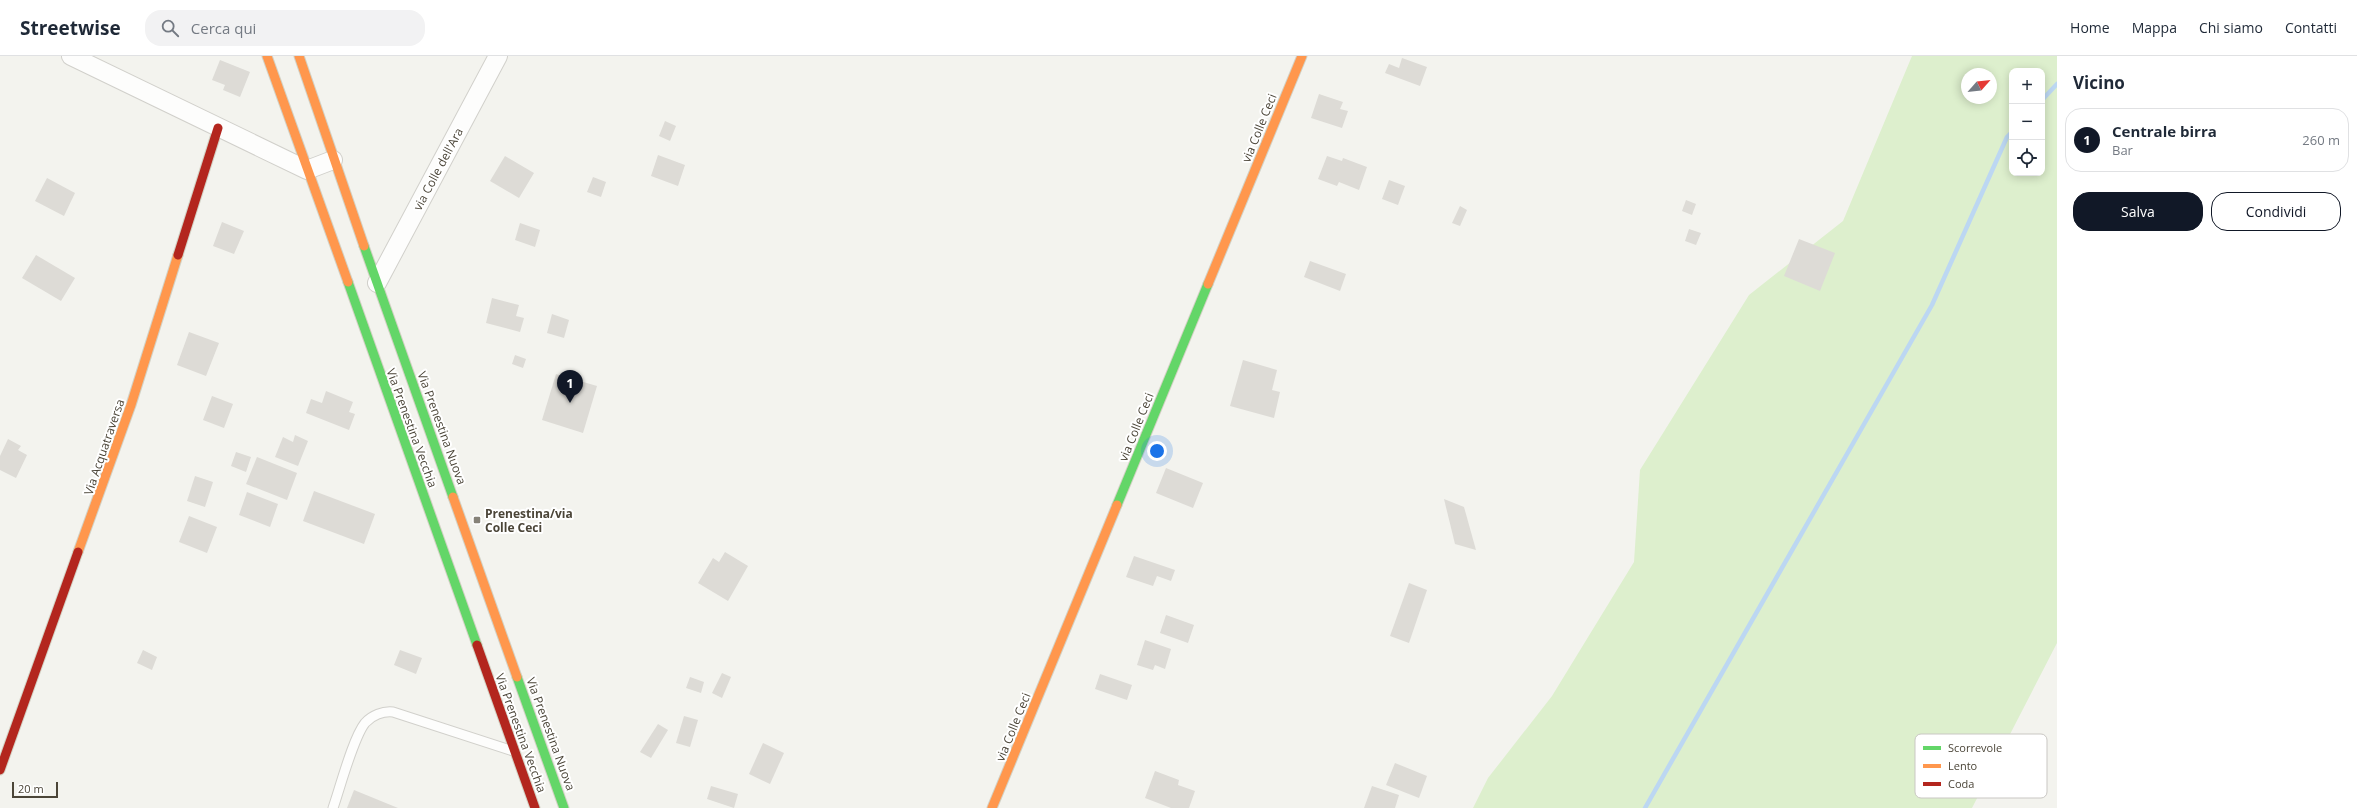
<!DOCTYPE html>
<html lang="it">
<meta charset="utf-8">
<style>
body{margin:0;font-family:"Open Sans",sans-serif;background:#f2f2f3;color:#1f2937}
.controls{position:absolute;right:12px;top:12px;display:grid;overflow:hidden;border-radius:8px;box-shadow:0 2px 10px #0003}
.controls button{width:36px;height:36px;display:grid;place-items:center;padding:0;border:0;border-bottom:1px solid #e0e1e3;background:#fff;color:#1f2937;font:20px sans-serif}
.compass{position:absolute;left:1961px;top:12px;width:36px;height:36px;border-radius:50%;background:#fff;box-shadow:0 2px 10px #0003;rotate:63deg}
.scale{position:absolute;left:12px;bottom:10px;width:46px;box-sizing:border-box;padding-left:4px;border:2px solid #4b4538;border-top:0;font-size:11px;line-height:14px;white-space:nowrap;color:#4b4538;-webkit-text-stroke:3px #fff;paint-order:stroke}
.you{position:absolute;left:1157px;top:395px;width:14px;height:14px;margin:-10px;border:3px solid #fff;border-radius:50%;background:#1a73e8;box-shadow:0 0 0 6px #1a73e833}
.badge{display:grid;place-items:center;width:26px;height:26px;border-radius:50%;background:#111827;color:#fff;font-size:13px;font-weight:700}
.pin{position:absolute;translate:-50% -33px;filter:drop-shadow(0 1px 2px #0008)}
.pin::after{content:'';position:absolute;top:21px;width:14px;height:12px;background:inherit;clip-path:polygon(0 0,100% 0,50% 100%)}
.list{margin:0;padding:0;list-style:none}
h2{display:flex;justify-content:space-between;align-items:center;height:52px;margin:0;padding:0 16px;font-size:17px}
h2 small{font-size:13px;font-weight:400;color:#747a83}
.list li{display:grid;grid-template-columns:26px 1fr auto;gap:12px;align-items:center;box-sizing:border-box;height:64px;margin:0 8px 8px;padding:0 8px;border:1px solid #e0e1e3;border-radius:16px}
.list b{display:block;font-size:15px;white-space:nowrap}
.list p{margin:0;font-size:13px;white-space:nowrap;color:#747a83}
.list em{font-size:13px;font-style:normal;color:#747a83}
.actions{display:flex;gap:8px;padding:12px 16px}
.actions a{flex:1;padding:9px 0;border:1px solid #111827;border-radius:16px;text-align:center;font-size:14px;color:#111827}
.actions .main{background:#111827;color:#fff}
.icon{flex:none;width:22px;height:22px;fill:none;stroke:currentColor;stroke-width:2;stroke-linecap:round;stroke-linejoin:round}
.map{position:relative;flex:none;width:2057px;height:752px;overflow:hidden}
header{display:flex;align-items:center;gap:24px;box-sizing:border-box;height:56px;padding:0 20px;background:#fff;border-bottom:1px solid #e0e1e3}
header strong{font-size:19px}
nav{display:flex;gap:22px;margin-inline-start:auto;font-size:14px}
.search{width:280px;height:36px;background:#f2f2f3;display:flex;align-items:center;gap:10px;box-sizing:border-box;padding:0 14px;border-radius:16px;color:#747a83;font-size:15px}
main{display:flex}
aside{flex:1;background:#fff}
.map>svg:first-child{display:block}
.green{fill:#ddefcd;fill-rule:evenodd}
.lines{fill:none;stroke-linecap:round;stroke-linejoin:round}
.stream{stroke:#bcd7f2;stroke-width:4.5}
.building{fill:#dddbd6}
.lane-casing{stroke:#d1d0cb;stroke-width:11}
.street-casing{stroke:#d1d0cb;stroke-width:20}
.fast-casing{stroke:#d3d1c4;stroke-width:11}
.slow-casing{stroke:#d3d1c4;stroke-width:11}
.jam-casing{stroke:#d3d1c4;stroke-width:11}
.lane{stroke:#fdfdfc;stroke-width:9}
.street{stroke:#fdfdfc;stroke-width:18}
.fast{stroke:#63d668;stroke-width:9}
.slow{stroke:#ff974d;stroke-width:9}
.jam{stroke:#b3261e;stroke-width:9}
.poi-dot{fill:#868278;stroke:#fff;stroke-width:1.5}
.labels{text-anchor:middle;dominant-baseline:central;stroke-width:4;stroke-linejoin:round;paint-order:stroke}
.street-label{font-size:12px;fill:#4b4538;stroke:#fff}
.poi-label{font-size:12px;font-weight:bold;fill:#4b4538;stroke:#fff;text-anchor:start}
.key{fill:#fff;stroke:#c9c7c3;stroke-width:1}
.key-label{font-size:11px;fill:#4b4538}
</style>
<header>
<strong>Streetwise</strong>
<div class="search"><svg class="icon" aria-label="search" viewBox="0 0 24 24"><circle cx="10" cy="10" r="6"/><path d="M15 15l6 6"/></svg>Cerca qui</div>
<nav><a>Home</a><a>Mappa</a><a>Chi siamo</a><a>Contatti</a></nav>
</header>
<main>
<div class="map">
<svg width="2057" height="752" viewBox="0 0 2057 752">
<rect width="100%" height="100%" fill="#f3f3ee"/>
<path class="green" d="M1912,0H2057V587L1972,752H1473L1488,722L1552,640L1634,506L1640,414L1749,239L1843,165ZM2012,15H2042V117H2012ZM1967,18H1991V42H1967Z"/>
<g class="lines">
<g class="stream">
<path d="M2042,44L2057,28"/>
<path d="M1645,752L1932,249L2007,81L2012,76"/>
</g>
</g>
<g class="building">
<path d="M1402,2L1427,11L1420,30L1385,17L1389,8L1399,12Z"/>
<path d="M220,4L250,16L240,41L223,34L225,29L212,24Z"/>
<path d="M1319,38L1343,46L1340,53L1348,55L1342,72L1311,62Z"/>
<path d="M665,65L676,70L670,85L659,80Z"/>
<path d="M658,99L685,109L678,130L651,120Z"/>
<path d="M505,100L534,117L519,142L490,125Z"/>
<path d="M1327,100L1342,105L1343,102L1367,111L1359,134L1339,126L1337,130L1318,123Z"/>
<path d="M593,121L606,126L601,141L587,136Z"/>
<path d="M47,122L75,137L64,160L35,145Z"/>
<path d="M1389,124L1405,130L1398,149L1382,143Z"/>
<path d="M1686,144L1696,148L1692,159L1682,155Z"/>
<path d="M1460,150L1467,154L1460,170L1452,167Z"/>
<path d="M222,166L244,175L234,198L213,190Z"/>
<path d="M520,167L540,174L535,191L515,184Z"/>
<path d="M1689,173L1701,177L1696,189L1685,185Z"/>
<path d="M1799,183L1835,197L1820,235L1784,220Z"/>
<path d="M36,199L75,222L61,245L22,222Z"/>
<path d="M1310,205L1346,218L1340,235L1304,221Z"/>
<path d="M492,242L519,249L516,260L524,262L520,276L486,267Z"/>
<path d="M552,258L569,264L564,282L547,277Z"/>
<path d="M189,276L219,287L206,320L177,309Z"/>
<path d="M515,299L526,303L523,312L512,308Z"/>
<path d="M1243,304L1277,314L1272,334L1280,336L1274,362L1230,350Z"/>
<path d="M556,318L597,330L583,377L542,364Z"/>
<path d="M326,335L353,346L349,356L355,358L349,374L306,357L311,343L322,347Z"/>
<path d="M212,340L233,348L224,372L203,364Z"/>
<path d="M295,379L308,385L298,410L275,401L283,381L293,386Z"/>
<path d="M8,383L21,390L18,394L27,399L16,422L0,414V400Z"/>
<path d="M236,396L251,401L246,416L231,410Z"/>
<path d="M257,401L297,417L287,444L246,428Z"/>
<path d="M1166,412L1203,427L1193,452L1156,437Z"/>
<path d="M195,420L213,426L205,451L187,445Z"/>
<path d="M314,435L375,458L364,488L303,465Z"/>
<path d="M247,436L278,448L270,471L239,459Z"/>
<path d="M1444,443L1464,451L1476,494L1455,488Z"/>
<path d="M189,460L217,471L207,497L179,486Z"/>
<path d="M725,496L748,510L728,545L698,527L713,502L719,506Z"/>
<path d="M1134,500L1175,514L1171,525L1157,520L1153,530L1126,521Z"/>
<path d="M1409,527L1427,534L1409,587L1390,580Z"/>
<path d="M1166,559L1194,569L1188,587L1160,577Z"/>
<path d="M1145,584L1171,593L1165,613L1155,609L1153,614L1137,609Z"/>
<path d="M143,594L157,601L152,614L137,607Z"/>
<path d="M400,594L422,602L416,618L394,609Z"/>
<path d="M722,617L731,621L722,642L712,637Z"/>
<path d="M1100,618L1132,629L1127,644L1095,633Z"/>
<path d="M690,621L704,626L701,637L686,632Z"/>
<path d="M684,660L698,664L690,691L676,687Z"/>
<path d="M658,668L668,674L651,702L640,696Z"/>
<path d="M763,687L784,697L770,728L749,718Z"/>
<path d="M1395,707L1427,720L1419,742L1386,729Z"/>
<path d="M1155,715L1179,724L1178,729L1195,735L1189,752H1171L1145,742Z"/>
<path d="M711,730L738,738L734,752L707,743Z"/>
<path d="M1372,730L1399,739L1395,752H1364Z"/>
<path d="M354,734L398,752H347Z"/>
</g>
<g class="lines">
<g class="lane-casing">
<path id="lane" d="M333,752C340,732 353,682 365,667C372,659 383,655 393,656L513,695"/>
</g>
<g class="street-casing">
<g id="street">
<path d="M71,0L307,114L333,104"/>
<path d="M377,227L498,0"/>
</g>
</g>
<g class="fast-casing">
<g id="fast">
<path d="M364,190L453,441"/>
<path d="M348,226L477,589"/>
<path d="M1117,449L1208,228"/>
<path d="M517,621L564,752"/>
</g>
</g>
<g class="slow-casing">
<g id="slow">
<path d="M267,0L348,226"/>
<path d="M299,0L364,190"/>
<path d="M1208,228L1302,0"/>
<path d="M453,441L517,621"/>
<path d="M78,496L131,349L178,199"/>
<path d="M992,752L1117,449"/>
</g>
</g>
<g class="jam-casing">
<g id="jam">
<path d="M178,199L218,72"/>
<path d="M477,589L535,752"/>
<path d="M0,714L78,496"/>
</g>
</g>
<use href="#lane" class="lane"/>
<use href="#street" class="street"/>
<use href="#fast" class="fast"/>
<use href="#slow" class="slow"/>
<use href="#jam" class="jam"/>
</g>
<rect class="poi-dot" x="473" y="460" width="8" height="8" rx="2"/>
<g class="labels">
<g class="street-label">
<text transform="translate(1259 72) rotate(-68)">via Colle Ceci</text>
<text transform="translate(438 113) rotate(-62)">via Colle dell'Ara</text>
<text transform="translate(1136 371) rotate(-68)">via Colle Ceci</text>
<text transform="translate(412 372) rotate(70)">Via Prenestina Vecchia</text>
<text transform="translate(442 372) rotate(70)">Via Prenestina Nuova</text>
<text transform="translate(104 391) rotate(-71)">Via Acquatraversa</text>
<text transform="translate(1013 671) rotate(-68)">via Colle Ceci</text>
<text transform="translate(521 677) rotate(70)">Via Prenestina Vecchia</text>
<text transform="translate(551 678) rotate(70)">Via Prenestina Nuova</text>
</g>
<g class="poi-label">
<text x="485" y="457">Prenestina/via<tspan x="485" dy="14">Colle Ceci</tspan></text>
</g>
</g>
<rect x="1915" y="678" width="132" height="64" rx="6" class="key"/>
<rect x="1923" y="690" width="18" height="4" fill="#63d668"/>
<rect x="1923" y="708" width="18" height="4" fill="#ff974d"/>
<rect x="1923" y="726" width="18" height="4" fill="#b3261e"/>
<g class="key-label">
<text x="1948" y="696">Scorrevole</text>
<text x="1948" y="714">Lento</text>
<text x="1948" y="732">Coda</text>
</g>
</svg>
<div class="controls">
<button>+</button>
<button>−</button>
<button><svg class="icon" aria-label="locate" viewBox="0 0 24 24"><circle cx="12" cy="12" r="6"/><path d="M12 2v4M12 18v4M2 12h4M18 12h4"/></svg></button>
</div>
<svg class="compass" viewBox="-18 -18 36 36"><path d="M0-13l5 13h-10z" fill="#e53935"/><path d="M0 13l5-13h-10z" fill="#747a83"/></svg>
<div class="scale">20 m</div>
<div class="you"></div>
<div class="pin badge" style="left:570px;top:347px">1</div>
</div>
<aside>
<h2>Vicino<small></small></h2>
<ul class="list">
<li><span class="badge">1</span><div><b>Centrale birra</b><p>Bar</p></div><em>260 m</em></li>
</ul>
<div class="actions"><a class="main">Salva</a><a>Condividi</a></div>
</aside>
</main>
